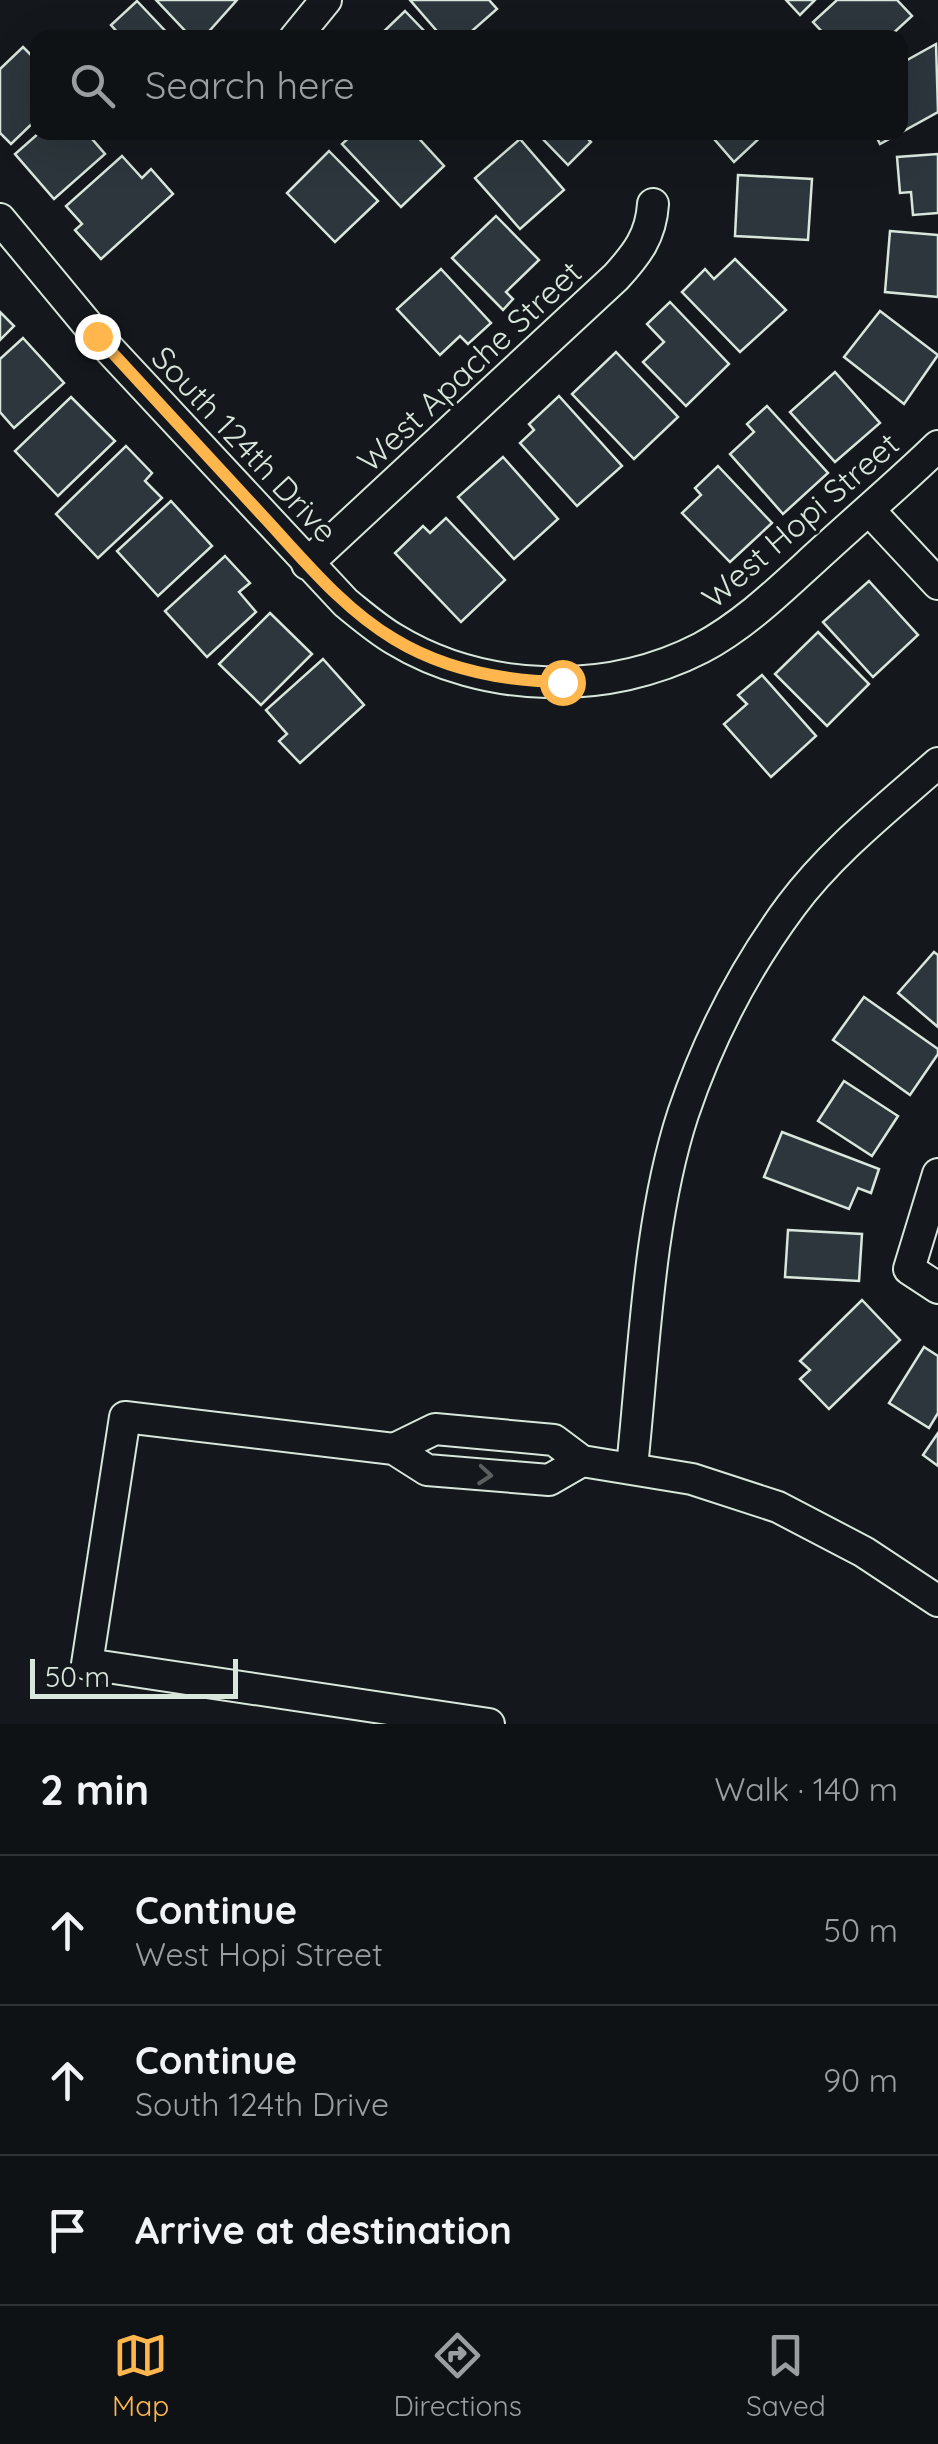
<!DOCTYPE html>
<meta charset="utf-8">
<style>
body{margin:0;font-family:Quicksand,sans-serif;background:#1d2022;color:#f1f3f6}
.scale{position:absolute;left:30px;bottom:25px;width:208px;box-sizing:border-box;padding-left:10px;border:5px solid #d8e6dc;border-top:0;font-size:28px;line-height:35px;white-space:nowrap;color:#d8e6dc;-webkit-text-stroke:8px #14181c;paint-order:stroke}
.stop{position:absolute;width:30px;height:30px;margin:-22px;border:8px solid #ffb74d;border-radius:50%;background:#fff}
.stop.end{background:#ffb74d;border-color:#fff;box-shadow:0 2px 10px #0008}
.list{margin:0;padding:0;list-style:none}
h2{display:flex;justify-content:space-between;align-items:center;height:130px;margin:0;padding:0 40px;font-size:42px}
h2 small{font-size:32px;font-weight:400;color:#9b9ea0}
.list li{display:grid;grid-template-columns:65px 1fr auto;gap:30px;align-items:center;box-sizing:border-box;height:150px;padding:0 40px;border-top:2px solid #2f3234}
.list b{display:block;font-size:38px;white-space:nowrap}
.list p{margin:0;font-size:32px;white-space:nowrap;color:#9b9ea0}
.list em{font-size:32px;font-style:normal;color:#9b9ea0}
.icon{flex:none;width:55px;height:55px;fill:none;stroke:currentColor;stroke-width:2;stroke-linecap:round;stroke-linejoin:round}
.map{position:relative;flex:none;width:938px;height:1724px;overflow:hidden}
.search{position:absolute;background:#0f1215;box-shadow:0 10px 40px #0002;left:30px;right:30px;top:30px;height:110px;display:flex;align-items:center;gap:25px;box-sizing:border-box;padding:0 35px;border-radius:20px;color:#9b9ea0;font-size:38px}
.sheet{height:580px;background:#0f1215}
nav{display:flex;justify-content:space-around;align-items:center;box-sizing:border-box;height:140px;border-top:2px solid #2f3234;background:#0f1215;font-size:28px;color:#9b9ea0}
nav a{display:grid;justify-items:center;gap:5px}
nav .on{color:#ffb74d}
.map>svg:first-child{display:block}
.building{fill:#2c363c;stroke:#d8e6dc;stroke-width:2.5}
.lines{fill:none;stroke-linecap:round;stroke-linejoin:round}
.minor-casing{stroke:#d8e6dc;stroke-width:34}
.minor{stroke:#14181c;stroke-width:30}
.oneway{stroke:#59605f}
.route{stroke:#ffb74d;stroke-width:12}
.labels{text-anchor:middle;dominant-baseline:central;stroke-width:8;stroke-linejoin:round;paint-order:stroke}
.street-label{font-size:32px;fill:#d8e6dc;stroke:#14181c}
</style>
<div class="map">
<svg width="938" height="1724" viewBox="0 0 938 1724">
<rect width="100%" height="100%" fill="#14181c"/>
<g class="building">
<path d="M156,0H237L203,38H192Z"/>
<path d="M410,0H489L497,9L464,38H443Z"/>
<path d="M786,0H815L800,15Z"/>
<path d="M837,0H897L912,16L888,38H828L813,22Z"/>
<path d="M137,1L172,38H115L119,34L111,25Z"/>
<path d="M405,11L431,38H377Z"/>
<path d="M936,44L938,112L880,144L874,132H900V64Z"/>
<path d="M23,47L38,62V118L11,144L0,133V69Z"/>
<path d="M40,132H86L105,154L54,199L15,154Z"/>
<path d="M355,132H413L444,166L401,207L342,144Z"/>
<path d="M536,132H581L591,142L568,165Z"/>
<path d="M708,132H766L734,162Z"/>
<path d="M520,139L564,190L520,229L475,178Z"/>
<path d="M329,151L378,201L335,242L287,193Z"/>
<path d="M938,154V213L913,215L911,192L900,193L897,157Z"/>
<path d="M122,156L142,178L151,169L173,194L101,259L75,230L82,224L66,206Z"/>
<path d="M738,175L812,179L808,240L735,236Z"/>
<path d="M496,216L539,260L506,292L513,299L503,310L452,258Z"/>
<path d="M890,231L938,235V297L885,292Z"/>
<path d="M735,259L786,310L740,352L682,292L705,269L714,279Z"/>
<path d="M441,269L491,323L468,344L460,336L440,355L397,309Z"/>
<path d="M670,302L729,364L686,406L643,362L664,342L647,324Z"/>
<path d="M880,311L938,355L904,404L844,357Z"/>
<path d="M0,312L14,326L0,340Z"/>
<path d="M23,338L64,383L14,428L0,412V359Z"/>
<path d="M616,352L678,417L634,459L572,394Z"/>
<path d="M835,372L880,423L835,462L790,412Z"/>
<path d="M559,396L622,466L577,506L520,443L534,430L529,424Z"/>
<path d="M71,397L115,441L58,496L15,451Z"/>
<path d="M767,406L828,473L783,514L730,454L754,432L747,424Z"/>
<path d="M126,446L152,473L145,481L162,498L98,558L56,514Z"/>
<path d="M503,457L558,519L514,559L458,497Z"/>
<path d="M718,466L772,523L730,562L682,513L701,495L695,488Z"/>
<path d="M171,501L212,546L158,596L117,551Z"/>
<path d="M446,518L505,580L461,622L395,553L423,526L430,533Z"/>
<path d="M225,556L250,583L239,592L256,612L207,657L165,611Z"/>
<path d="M869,581L918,635L873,677L823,622Z"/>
<path d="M270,613L312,654L261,705L219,664Z"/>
<path d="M818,632L869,684L827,726L775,674Z"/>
<path d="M323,659L364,705L300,763L279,741L287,734L266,710Z"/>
<path d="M762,675L816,736L771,777L724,724L747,704L738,695Z"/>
<path d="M934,952L938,955V1027L898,993Z"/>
<path d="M864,997L938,1049V1054L910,1095L833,1040Z"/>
<path d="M844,1081L898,1116L872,1156L818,1121Z"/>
<path d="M782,1132L879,1169L871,1193L858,1188L849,1209L764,1177Z"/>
<path d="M788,1230L862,1234L859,1281L785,1277Z"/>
<path d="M862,1300L900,1340L829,1409L800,1379L810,1370L800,1361Z"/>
<path d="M924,1347L938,1356V1413L929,1428L889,1403Z"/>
<path d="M938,1433V1466L923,1455Z"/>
</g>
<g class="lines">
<g class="minor-casing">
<g id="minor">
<path d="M295,38L326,0"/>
<path d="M0,219L97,336L346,603C361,615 377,629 394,639C484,694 608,696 701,648C748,623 786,584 826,548C863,514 902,481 938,446"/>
<path d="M869,510L938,584"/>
<path d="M307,564L616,277C637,254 651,236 653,204"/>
<path d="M938,1174L909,1269L938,1288"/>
<path d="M394,1449L435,1429L554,1440L582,1461L692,1479L778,1507L864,1552L938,1601"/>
<path d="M632,1467C644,1355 648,1221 683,1114C708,1040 745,968 791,906C831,852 888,807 938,763"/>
<path d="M489,1724L87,1664L125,1417L394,1449L427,1470L549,1480L582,1461"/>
</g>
</g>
<use href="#minor" class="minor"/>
</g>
<defs><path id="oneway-chevron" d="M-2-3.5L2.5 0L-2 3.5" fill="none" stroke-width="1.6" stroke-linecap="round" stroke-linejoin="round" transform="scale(2.5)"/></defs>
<use class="oneway" href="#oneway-chevron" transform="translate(485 1475) rotate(5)"/>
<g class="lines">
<path class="route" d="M97,336C152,395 207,455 262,515C303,559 342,608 394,639C445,670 503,681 562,682"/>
</g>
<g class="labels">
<g class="street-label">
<text transform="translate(469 366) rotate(-43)">West Apache Street</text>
<text transform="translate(245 444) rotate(47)">South 124th Drive</text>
<text transform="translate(800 520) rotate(-41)">West Hopi Street</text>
</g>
</g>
</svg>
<div class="scale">50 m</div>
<div class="stop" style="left:562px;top:682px"></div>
<div class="stop end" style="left:97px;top:336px"></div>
<div class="search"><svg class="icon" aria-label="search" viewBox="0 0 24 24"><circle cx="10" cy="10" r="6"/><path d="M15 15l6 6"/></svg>Search here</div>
</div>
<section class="sheet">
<h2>2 min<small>Walk · 140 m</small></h2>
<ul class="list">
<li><svg class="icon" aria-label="ahead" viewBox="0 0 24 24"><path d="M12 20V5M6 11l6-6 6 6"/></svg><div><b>Continue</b><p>West Hopi Street</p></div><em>50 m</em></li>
<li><svg class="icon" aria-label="ahead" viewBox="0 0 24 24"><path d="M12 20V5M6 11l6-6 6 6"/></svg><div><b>Continue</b><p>South 124th Drive</p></div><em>90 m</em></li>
<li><svg class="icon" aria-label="arrive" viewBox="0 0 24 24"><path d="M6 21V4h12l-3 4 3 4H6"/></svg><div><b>Arrive at destination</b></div></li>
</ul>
</section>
<nav>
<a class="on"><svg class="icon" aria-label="map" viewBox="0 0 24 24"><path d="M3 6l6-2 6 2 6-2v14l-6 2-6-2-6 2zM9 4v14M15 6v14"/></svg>Map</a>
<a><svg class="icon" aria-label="directions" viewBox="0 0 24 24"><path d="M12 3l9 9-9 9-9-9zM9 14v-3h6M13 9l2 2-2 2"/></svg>Directions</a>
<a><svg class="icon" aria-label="saved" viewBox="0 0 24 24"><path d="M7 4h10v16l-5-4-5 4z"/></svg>Saved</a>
</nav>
